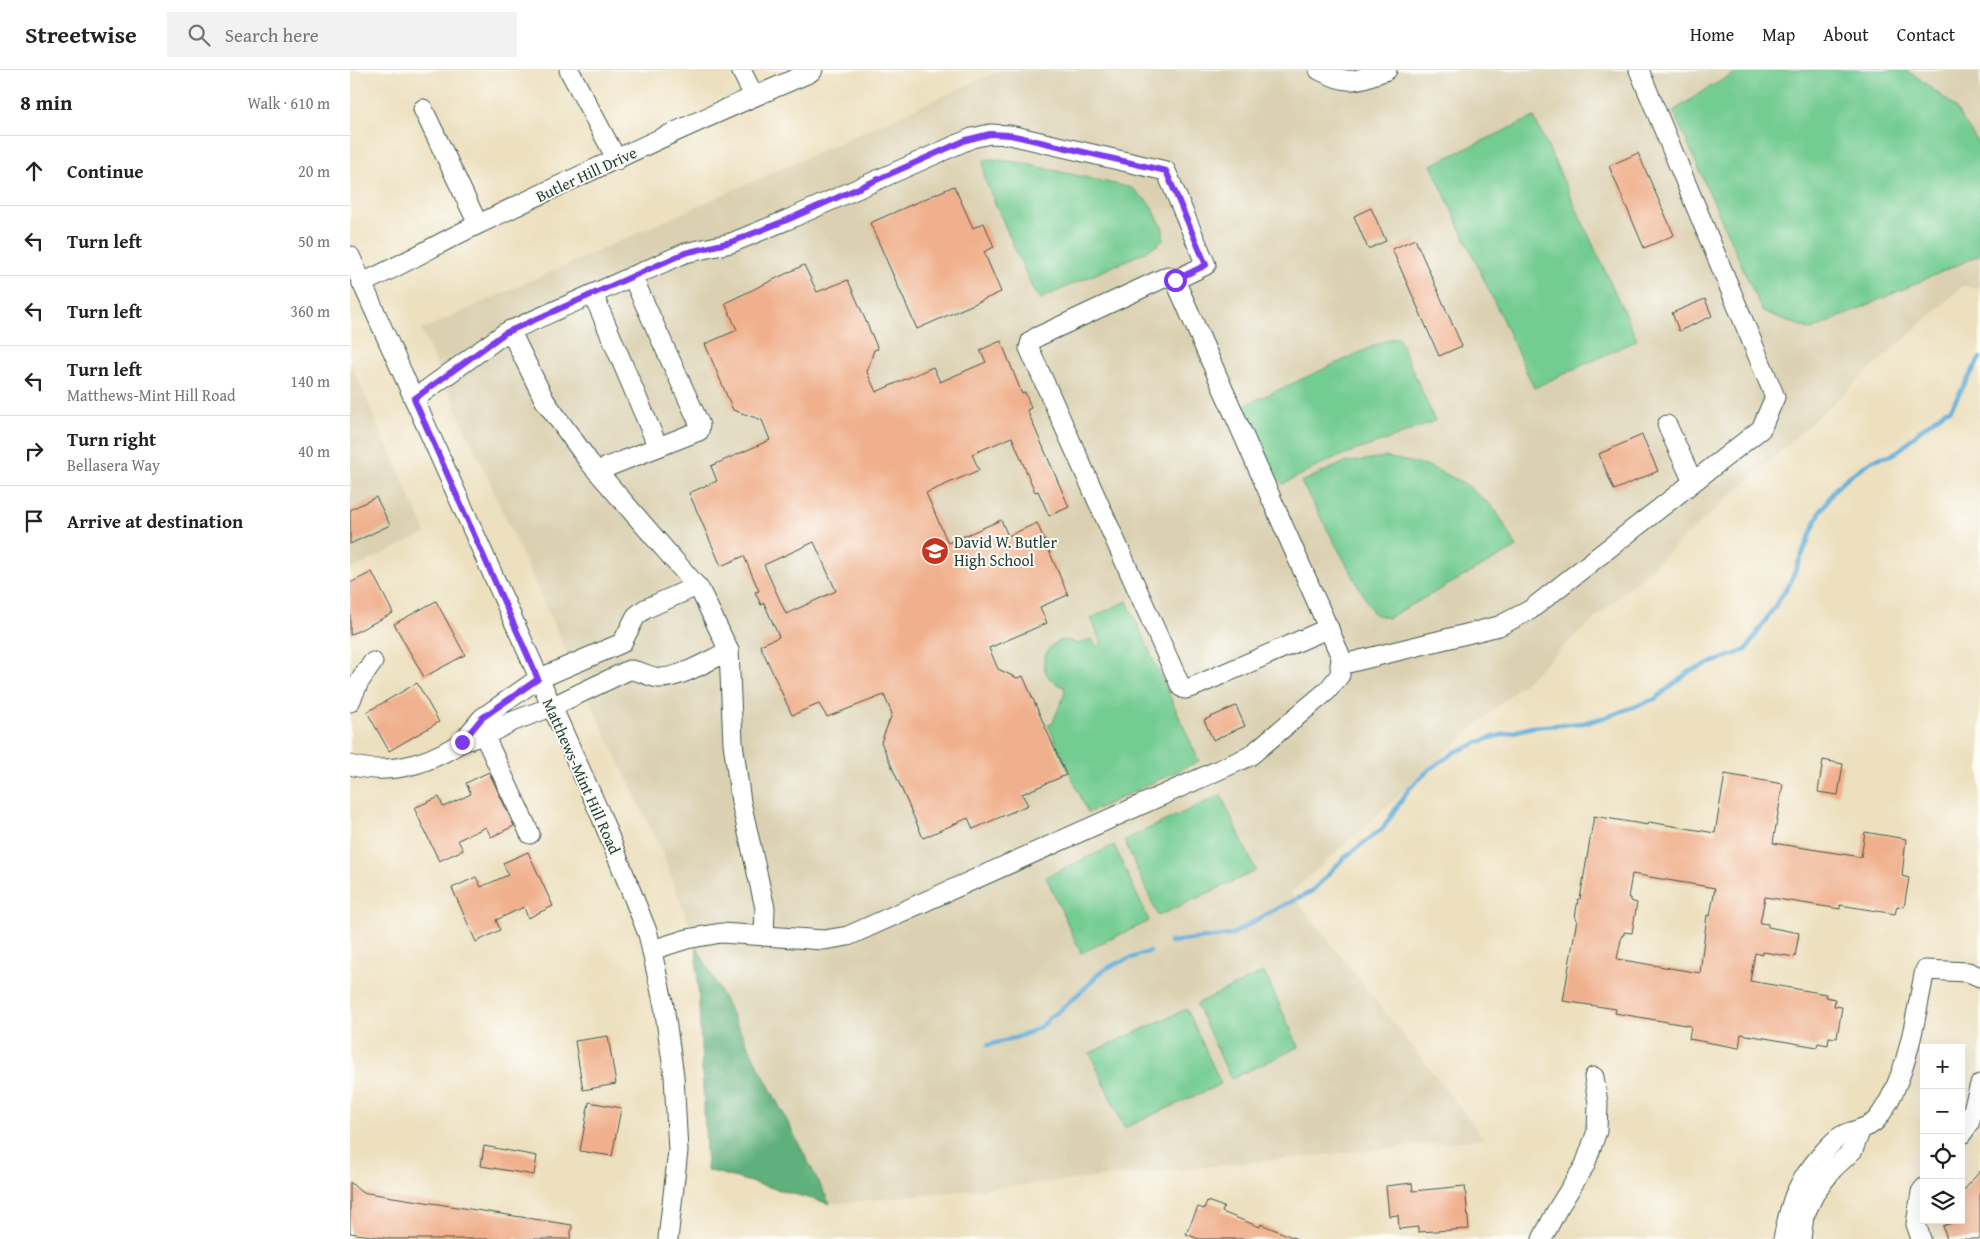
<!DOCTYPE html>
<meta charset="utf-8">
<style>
body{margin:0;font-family:"Gentium Book Plus",serif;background:#f2f2f2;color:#222}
.controls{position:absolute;right:15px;bottom:15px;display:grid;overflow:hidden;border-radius:0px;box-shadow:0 5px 20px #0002}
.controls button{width:45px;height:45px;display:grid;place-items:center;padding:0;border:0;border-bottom:1px solid #e0e0e0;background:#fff;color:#222;font:25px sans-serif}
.stop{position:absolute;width:15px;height:15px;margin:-11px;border:4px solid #7c3aed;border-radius:50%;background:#fff}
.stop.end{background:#7c3aed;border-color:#fff;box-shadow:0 1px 5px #0008}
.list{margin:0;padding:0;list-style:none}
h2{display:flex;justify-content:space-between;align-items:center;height:65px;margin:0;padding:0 20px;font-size:21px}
h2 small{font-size:16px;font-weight:400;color:#767676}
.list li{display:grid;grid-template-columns:32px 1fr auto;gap:15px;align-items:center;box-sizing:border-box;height:70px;padding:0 20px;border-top:1px solid #e0e0e0}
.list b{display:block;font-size:19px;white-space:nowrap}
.list p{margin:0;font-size:16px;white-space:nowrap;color:#767676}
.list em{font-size:16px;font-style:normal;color:#767676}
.icon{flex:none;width:28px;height:28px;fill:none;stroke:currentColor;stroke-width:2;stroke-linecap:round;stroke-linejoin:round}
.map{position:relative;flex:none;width:1630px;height:1169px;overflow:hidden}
header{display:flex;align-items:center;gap:30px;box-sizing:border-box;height:70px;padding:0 25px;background:#fff;border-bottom:1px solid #e0e0e0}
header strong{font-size:24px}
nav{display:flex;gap:28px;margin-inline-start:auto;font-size:18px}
.search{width:350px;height:45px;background:#f2f2f2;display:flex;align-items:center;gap:12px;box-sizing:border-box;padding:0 18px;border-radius:0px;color:#767676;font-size:19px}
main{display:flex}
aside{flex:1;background:#fff}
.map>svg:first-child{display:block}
.built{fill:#dbd1b2}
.green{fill:#73cc92;stroke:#498463}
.forest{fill:#5eb07c;stroke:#3e7658}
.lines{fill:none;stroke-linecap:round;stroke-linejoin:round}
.stream{stroke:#61adda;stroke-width:4.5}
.building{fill:#f0b08d;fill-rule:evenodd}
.minor-casing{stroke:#3e5549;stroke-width:21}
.minor{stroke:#fff;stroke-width:19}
.route{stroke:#7c3aed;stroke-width:6}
.labels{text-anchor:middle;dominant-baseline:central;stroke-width:4;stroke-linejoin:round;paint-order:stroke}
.street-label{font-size:16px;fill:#1f3d34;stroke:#fdfcf7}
.poi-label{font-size:16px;fill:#1f3d34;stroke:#fdfcf7;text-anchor:start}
</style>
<header>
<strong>Streetwise</strong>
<div class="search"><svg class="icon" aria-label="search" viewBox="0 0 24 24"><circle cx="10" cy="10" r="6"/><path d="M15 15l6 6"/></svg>Search here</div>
<nav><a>Home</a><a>Map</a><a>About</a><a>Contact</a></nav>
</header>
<main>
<aside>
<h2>8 min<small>Walk · 610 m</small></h2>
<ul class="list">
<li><svg class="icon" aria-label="ahead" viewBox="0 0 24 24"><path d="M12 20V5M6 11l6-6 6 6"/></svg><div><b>Continue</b></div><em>20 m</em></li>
<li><svg class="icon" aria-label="left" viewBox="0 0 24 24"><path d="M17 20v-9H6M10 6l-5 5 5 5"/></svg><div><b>Turn left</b></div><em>50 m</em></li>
<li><svg class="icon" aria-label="left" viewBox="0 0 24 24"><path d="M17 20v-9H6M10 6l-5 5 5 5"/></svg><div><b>Turn left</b></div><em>360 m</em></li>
<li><svg class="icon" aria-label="left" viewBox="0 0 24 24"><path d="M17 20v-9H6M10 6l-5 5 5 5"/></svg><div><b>Turn left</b><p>Matthews-Mint Hill Road</p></div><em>140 m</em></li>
<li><svg class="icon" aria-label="right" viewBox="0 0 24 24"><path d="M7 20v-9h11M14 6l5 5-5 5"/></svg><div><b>Turn right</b><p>Bellasera Way</p></div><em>40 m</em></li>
<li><svg class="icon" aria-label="arrive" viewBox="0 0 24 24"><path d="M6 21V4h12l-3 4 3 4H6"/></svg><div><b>Arrive at destination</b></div></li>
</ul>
</aside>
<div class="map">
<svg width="1630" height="1169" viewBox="0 0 1630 1169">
<rect width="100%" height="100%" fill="#fdfcf7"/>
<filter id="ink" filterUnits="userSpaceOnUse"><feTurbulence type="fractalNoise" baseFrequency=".02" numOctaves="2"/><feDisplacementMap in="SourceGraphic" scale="10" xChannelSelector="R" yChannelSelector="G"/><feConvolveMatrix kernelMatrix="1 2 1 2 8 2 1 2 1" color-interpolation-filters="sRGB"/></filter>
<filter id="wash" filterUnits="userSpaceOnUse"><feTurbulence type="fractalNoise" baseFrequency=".0096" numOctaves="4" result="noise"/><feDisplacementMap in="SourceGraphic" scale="20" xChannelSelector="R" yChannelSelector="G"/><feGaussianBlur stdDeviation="1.12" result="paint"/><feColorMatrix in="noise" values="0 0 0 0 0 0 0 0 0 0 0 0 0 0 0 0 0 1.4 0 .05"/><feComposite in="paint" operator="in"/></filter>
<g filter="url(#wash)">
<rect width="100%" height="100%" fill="#ede0bf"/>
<g class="built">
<path d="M651,0H1630V218L1613,216L941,823L1135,1069L480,1134L346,875L313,784L216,582L71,260Z"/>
<path d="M0,292L76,463L0,500Z"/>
</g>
<g class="green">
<path d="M1391,0H1555L1567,7L1603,35L1630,76V185L1461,260L1412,241L1323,41L1360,17Z"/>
<path d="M1184,47L1287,270L1184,318L1081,95Z"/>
<path d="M643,89L672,93L782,118L801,135L813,159V171L795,182L690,229L684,222L634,108V90Z"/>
<path d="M1048,267L1085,351L1045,367L984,388L933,414L929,410L925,411L891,337L1037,270Z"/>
<path d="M1035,387L1076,395L1114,413L1145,439L1167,477L1038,548L1024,544L951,412L993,393Z"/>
<path d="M777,531L849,691L738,743L698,655L702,654L715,623L714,617C676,605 699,557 727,574L742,569L746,576L752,575L741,548Z"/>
<path d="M871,725L906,801L808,846L774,770Z"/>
<path d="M764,775L799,851L731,883L696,807Z"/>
<path d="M914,902L949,977L881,1009L846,934Z"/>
<path d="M837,939L871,1014L774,1058L740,983Z"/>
</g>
<path class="forest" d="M346,875L480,1134L357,1100Z"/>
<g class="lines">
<g class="stream">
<path d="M820,872L881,865L926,839L961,822L993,789L1033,758L1059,719L1067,711L1080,699L1105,682L1137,669L1182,657L1233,653L1256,647L1305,629L1340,601L1396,580L1440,513L1470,442L1485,419L1498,407L1523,390L1543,384L1553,377L1569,361L1596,340H1600L1630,288"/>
<path d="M638,975C657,970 679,966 695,953C697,952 698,949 700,947C702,945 707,943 709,941C718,933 726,926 735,918C741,913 746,905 754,900C767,891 786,887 800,881"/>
</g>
</g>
<g id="blocks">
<g class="building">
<path d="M1288,83L1324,165L1294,178L1259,96Z"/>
<path d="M604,116L623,158L634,153L644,177L634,182L651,222L567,259L520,153Z"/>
<path d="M1021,138L1036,171L1018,179L1004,146Z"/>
<path d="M1065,169L1112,276L1089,286L1042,179Z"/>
<path d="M454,195L467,222L498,210L528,279L524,280L517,302L526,322L583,297L590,312L636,292L630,280L651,271L672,324L675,322L681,338L677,340L719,437L699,446L688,421L685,422L662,367L622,384L629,400L576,423L598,473L651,450L658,466L687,453L718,525L690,537L697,553L639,578L648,599L667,608L673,606L716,705L672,724L678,735L623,759L618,748L573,768L531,672L542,644L534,625L477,647L469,634L442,645L410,575L429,567L414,533L411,535L405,522L409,521L394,486L371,496L339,423L367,411L361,396L420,370L412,350L383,340L355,274L387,260L375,233ZM464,472L486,521L436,544L414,495Z"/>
<path d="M1355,229L1362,246L1329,261L1322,243Z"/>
<path d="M1292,365L1308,401L1264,420L1249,384Z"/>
<path d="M26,427L40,455L0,474V440Z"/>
<path d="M22,502L43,543L0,565V513Z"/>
<path d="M86,531L115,585L74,607L44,554Z"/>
<path d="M67,613L89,652L39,681L17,642Z"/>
<path d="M886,636L895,656L863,670L854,650Z"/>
<path d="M1473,690L1493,694L1488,725L1468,722Z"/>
<path d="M139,702L164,756L141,767L136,757L108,770L113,780L89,791L64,738L89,727L93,737L121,724L116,713Z"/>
<path d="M1375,704L1433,714L1423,773L1511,787L1515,762L1556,769L1552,806L1559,808L1554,837L1547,836L1545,844L1490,835V839L1415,827L1410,853L1418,854V857L1449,863L1445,887L1413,882V885L1405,883L1400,911L1476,924V927L1485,929L1484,936L1492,937L1487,968L1479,967L1478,975L1468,973L1467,977L1391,964L1389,978L1339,969L1341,956L1265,943L1266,939L1213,931L1227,849L1225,848L1228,829H1230L1244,746L1298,755L1299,752L1365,763ZM1282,804L1365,818L1360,846L1357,845L1350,903L1267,889L1272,865H1274V862L1282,863L1287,833L1280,831V828H1278Z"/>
<path d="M178,782L203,836L178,848L174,837L146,850L150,860L126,872L102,818L126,807L131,817L158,805L153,793Z"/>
<path d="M258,966L266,1014L233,1020L225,971Z"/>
<path d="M239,1032L271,1038L262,1086L230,1081Z"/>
<path d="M134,1076L187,1086L184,1105L131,1096Z"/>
<path d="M1630,1101V1169H1597L1593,1156L1611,1150V1124Z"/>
<path d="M0,1112L11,1122L222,1155L220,1169H42L0,1163Z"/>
<path d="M1062,1113L1063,1121L1115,1116L1119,1159L1068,1162V1157L1049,1159L1048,1145L1039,1146L1036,1116Z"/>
<path d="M857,1131L874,1137L872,1142L910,1157L911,1154L947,1169H849L836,1164L848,1137L854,1139Z"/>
</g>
</g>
</g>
<g filter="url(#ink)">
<use href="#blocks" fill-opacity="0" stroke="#3e5549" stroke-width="1"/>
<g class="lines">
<g class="minor-casing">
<g id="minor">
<path d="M219,0L267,90"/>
<path d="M391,0L404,26"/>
<path d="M969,0C1000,16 1005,11 1037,0"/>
<path d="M73,39L128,154"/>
<path d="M0,186L251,746L298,864L314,936L324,1006L328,1081L318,1169"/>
<path d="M825,210L818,206L687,267L681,271L679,278L831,617L835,619L843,617L979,558"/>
<path d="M12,213C53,195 90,172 131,153C239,101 348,50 459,3L463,0"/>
<path d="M243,224L308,377"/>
<path d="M160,260L195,331L240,393L350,520L379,581L383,673L391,732L415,838L414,866"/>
<path d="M64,329L155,263L335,183L381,173L437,150L622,68L640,64L660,65L816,101L856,195L825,210L991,587L990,605L977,621L900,686L498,866L474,870L371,863L337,869L302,880"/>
<path d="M1317,355L1343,412"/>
<path d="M247,401L349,361L350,355L282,206"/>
<path d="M347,516L295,539L286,546L272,573L188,609L132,648L112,672L140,663L161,652L201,637L279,600C290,600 299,607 309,608C329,609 361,589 379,581"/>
<path d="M990,595L1149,556L1180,540L1411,359L1425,327L1289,0"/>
<path d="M0,632L9,612L23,592"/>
<path d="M134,665L180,764"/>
<path d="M0,695C40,706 78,694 112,672"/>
<path d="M1611,1065L1619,1054L1630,1014"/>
<path d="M1192,1169L1207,1140L1235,1095L1247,1061L1248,1033L1244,1007"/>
<path d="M1433,1169C1441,1130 1445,1115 1472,1084C1477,1078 1484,1070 1491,1066C1502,1060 1520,1059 1528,1048C1558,1008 1565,948 1575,900L1618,902L1630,907"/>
<path d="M1451,1169L1454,1146L1466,1121L1483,1099L1503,1080L1511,1059"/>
<path d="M1571,1169L1566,1154L1571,1122L1574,1118"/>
</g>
</g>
<use href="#minor" class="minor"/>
</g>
</g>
<g class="lines" filter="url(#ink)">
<path class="route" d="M112,672L132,648L188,609L64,329L155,263L335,183L381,172L437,150L616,70L640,64L660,65L816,101L856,195L825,210"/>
</g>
<defs>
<g id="school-disc" transform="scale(1.4375)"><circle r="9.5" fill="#c8321e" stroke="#fdfcf7"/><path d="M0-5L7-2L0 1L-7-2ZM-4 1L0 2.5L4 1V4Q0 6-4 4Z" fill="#fff"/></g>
</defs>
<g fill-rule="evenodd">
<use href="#school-disc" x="585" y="481"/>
</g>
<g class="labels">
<g class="street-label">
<text transform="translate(236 104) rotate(-25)">Butler Hill Drive</text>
<text transform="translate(232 706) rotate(66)">Matthews-Mint Hill Road</text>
</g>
<g class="poi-label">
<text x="604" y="472">David W. Butler<tspan x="604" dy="18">High School</tspan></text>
</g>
</g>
</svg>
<div class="controls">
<button>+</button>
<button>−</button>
<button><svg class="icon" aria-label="locate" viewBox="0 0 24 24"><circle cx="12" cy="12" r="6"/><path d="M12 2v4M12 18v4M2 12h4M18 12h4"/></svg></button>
<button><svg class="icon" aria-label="layers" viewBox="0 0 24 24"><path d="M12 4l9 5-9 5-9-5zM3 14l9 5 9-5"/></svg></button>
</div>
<div class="stop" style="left:825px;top:210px"></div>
<div class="stop end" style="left:112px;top:672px"></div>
</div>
</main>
